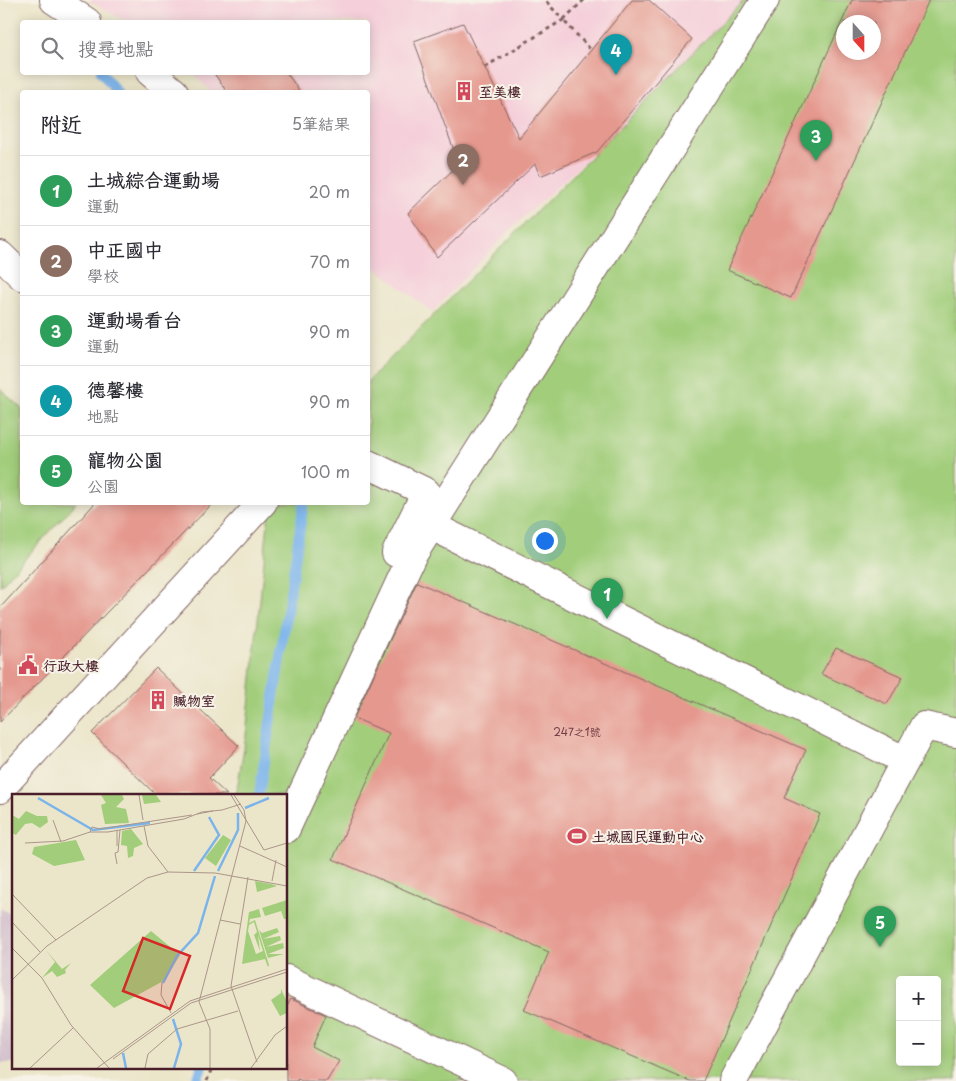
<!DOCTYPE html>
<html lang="zh-TW">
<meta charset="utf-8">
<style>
body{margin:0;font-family:"Playpen Sans","LXGW WenKai TC",sans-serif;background:#f7f7f7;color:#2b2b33}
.controls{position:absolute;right:15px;bottom:15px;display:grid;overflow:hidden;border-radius:5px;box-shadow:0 2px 12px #0003}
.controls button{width:45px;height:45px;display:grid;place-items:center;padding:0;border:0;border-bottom:1px solid #e1e1e2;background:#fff;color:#2b2b33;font:25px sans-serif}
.compass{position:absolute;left:836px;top:15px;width:45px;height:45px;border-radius:50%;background:#fff;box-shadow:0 2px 12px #0003;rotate:159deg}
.you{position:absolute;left:544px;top:540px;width:18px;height:18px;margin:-12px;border:4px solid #fff;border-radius:50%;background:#1a73e8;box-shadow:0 0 0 8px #1a73e833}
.badge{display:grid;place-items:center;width:32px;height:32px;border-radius:50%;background:#d1495b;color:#fff;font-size:16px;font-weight:700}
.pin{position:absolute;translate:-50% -41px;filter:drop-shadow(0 1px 2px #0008)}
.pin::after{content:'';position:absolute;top:26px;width:18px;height:15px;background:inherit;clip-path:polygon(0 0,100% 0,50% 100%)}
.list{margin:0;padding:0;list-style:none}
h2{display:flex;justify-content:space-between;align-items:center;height:65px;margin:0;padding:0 20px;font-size:21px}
h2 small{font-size:16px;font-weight:400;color:#7c7c81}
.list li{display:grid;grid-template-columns:32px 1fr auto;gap:15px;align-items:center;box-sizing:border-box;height:70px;padding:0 20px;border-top:1px solid #e1e1e2}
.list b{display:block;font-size:19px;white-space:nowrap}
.list p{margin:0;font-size:16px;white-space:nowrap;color:#7c7c81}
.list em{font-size:16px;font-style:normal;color:#7c7c81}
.icon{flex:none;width:28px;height:28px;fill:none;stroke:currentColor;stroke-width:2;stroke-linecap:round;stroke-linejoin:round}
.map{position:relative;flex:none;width:956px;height:1081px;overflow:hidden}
.search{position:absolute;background:#fff;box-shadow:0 2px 12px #0003;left:20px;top:20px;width:350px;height:55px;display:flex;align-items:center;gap:12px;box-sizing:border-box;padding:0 18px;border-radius:5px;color:#7c7c81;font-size:19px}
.panel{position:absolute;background:#fff;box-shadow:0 2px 12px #0003;left:20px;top:90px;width:350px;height:415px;border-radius:5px}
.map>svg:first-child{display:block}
.built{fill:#f5cfda}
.industrial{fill:#d1bdcb}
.green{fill:#a2ce7b;stroke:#767653;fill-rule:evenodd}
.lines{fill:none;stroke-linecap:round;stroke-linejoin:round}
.stream{stroke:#7bb4eb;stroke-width:10}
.building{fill:#e5988e;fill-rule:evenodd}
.minor-casing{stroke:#826462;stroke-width:30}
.path{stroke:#826462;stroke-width:3;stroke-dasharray:4 4;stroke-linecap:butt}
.minor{stroke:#fff;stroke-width:28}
.labels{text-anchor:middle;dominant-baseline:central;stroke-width:4;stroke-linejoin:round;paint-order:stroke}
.number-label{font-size:11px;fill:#713d44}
.poi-label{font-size:14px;font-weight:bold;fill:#4a1f2b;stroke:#f7f3e8;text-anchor:start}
.inset-river{fill:none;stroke:#7bb4eb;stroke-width:2.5}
.inset-road{fill:none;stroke:#ab968a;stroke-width:1}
.view{fill:#d62828;fill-opacity:0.15;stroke:#d62828;stroke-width:2.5}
.inset-edge{fill:none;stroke:#4a1f2b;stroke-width:2.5}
</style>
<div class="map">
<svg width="956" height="1081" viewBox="0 0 956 1081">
<rect width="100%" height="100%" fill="#f7f3e8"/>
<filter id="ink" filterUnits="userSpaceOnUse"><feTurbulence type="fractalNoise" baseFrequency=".02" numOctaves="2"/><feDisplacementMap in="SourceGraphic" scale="10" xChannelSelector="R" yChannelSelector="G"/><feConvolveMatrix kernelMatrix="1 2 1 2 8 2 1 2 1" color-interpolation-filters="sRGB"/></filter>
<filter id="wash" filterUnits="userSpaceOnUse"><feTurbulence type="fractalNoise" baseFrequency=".0096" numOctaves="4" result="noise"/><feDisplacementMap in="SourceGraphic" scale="20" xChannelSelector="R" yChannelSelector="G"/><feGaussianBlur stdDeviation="1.12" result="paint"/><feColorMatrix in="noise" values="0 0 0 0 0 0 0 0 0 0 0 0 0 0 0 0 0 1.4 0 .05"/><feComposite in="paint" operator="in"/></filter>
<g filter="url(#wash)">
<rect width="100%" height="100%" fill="#ebe5c9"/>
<path class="built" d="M88,0H744L603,145L515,225L432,312L368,262V92H211L193,73L368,72V22H127Z"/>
<path class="industrial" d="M0,908L14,916V1063H0Z"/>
<g class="green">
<path d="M744,0H956V1081H325L286,1067V795H236L246,736L270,503L368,502V381L603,145ZM844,22H874V52H844ZM900,980H937V1062H900Z"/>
<path d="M0,389L22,409V502L76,503L0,586Z"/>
</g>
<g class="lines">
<g class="stream">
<path d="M101,72L117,92"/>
<path d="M259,795L304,502"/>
<path d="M197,1081L202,1067"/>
</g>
</g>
<g id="blocks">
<g class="building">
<path d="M632,0H649L692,39L597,152L540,176L535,164L437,257L408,213L459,164L414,41L463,23L519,138Z"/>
<path d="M852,0H929L791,298L727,270ZM844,22H874V52H844Z"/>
<path d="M213,72H286L300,92H227Z"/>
<path d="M96,502H214L0,722V608Z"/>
<path d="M417,582L806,750L784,798L820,814L703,1081H690L524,1010L549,952L333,859L389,733L354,718Z"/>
<path d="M836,648L903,677L887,704L821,674Z"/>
<path d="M156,668L239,746L209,778L227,795H156L92,733Z"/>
<path d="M291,999L326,1015L312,1047L339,1061L327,1081H302L298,1079L297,1081H286V1008Z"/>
</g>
</g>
</g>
<g filter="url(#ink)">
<use href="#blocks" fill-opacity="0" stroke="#826462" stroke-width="1"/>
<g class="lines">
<g class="minor-casing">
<g id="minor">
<path d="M54,0L87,22"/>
<path d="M150,72L174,92"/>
<path d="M0,255L22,276"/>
<path d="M368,464L426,492L396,553"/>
<path d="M432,526L904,760"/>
<path d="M0,789L263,502"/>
<path d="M286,829L412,556L765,0"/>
<path d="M286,979L503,1081"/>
<path d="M733,1081L924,726L956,733"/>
</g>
</g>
<g class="path">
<path d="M584,0L563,20L591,50"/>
<path d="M485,67L563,20L545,0"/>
<path d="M207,1081L212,1067"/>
</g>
<use href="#minor" class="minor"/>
</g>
</g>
<defs>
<g id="building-bare" transform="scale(1.5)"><path d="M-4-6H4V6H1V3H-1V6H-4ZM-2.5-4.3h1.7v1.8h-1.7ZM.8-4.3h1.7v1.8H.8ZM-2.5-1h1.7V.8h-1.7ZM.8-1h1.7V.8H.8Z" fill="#d1495b" stroke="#f7f3e8" stroke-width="2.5" paint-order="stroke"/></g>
<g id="civic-bare" transform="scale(1.5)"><path d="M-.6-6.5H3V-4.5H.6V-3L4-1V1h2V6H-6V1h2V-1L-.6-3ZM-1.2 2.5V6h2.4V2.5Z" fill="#d1495b" stroke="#f7f3e8" stroke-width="2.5" paint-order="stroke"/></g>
<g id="stadium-bare" transform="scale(1.5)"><path d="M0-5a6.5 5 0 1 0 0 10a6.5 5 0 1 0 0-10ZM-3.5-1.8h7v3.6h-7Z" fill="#d1495b" stroke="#f7f3e8" stroke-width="2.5" paint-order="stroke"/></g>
</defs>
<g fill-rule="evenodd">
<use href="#building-bare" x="464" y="91"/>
<use href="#civic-bare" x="28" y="665"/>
<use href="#building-bare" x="158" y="700"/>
<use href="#stadium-bare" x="577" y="836"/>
</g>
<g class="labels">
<g class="number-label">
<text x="577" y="731">247之1號</text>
</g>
<g class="poi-label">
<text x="479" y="91">至美樓</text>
<text x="43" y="665">行政大樓</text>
<text x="173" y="700">贓物室</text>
<text x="592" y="836">土城國民運動中心</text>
</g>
</g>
<g transform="translate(12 794)">
<rect width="275" height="275" fill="#ebe5c9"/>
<path d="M89,1H110L112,5L104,13L114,15L117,29L93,30L89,11L94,9ZM130,1H144L149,8L132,10ZM14,17L25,22H35L36,28L28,34L20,29L13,30L4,41L0,39V21L7,25ZM119,35L131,50L122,54L121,62L116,64L115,52L109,51L110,37ZM211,41L219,46L204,72L193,64ZM64,46L73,66L42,72L20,60L22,53ZM243,87L259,90L265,92L245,98ZM275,106V125H272L269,117L253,122L250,114ZM247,115L249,123L238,125L237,129L243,126L257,171L256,173L253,165L230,170L237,118ZM242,128L245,138L242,141L248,157L246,141L251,157L244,160L236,137L237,131ZM265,134L267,138L251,145L268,142L269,146L254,153L271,149L272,154L256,160H272L256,164L247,136L250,139ZM139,137L168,161L153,186L102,214L78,191ZM34,156L50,175L59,169L53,176L54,179L45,183L40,177L30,184L43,168ZM269,195L275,208V219L268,222L259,206L269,199Z" fill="#a2ce7b" fill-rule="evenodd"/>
<path class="inset-river" d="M26,4L81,36L138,29M233,14L257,4M182,77L207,41L197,23M206,77L226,36V19M151,189L165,162L186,139L203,82M161,225L169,250L162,274M111,259L114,274"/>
<path class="inset-road" d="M127,1L131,26M219,1L252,56M185,20L201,17M41,26L49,48M132,32L136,52L156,78M78,38L80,33L88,35L180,21M13,49L51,47L78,38H96L172,25L190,18L210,16L229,10M105,52V36M228,52L275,73M252,56L275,49M105,70L103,59L106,58L108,36M236,83L219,192L245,268M260,87L264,66M0,100L44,146M208,126L228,130M0,128L28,158M0,154L30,184L59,231L97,274M0,186L35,152L135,84L156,78L203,79L275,92M150,188L149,201L159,219M101,265L179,209L275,178M18,274L61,234M85,274L178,207L275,175M133,274L136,260L165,235L226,217M198,274V235L187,208L234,27L232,16L222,1M239,274L263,241L275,232"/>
<path class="view" d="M131,144L178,162L158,215L111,197Z"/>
<rect width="275" height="275" class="inset-edge"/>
</g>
</svg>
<div class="controls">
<button>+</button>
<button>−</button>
</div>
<svg class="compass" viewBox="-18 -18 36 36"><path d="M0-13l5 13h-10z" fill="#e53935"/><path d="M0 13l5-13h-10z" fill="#7c7c81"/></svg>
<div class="you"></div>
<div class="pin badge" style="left:607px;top:619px;background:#2e9e5b">1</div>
<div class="pin badge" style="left:463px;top:185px;background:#8d6e63">2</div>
<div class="pin badge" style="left:816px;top:161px;background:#2e9e5b">3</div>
<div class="pin badge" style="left:616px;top:75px;background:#0f9aa8">4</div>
<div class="pin badge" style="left:880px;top:947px;background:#2e9e5b">5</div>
<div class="search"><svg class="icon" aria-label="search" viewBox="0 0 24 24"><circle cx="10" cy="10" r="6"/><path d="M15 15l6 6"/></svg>搜尋地點</div>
<section class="panel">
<h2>附近<small>5筆結果</small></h2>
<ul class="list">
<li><span class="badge" style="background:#2e9e5b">1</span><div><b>土城綜合運動場</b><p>運動</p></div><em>20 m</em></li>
<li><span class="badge" style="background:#8d6e63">2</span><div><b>中正國中</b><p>學校</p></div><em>70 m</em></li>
<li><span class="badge" style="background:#2e9e5b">3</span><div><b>運動場看台</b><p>運動</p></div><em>90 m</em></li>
<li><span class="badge" style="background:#0f9aa8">4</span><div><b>德馨樓</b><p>地點</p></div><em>90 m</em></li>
<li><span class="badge" style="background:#2e9e5b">5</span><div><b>寵物公園</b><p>公園</p></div><em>100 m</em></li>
</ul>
</section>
</div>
